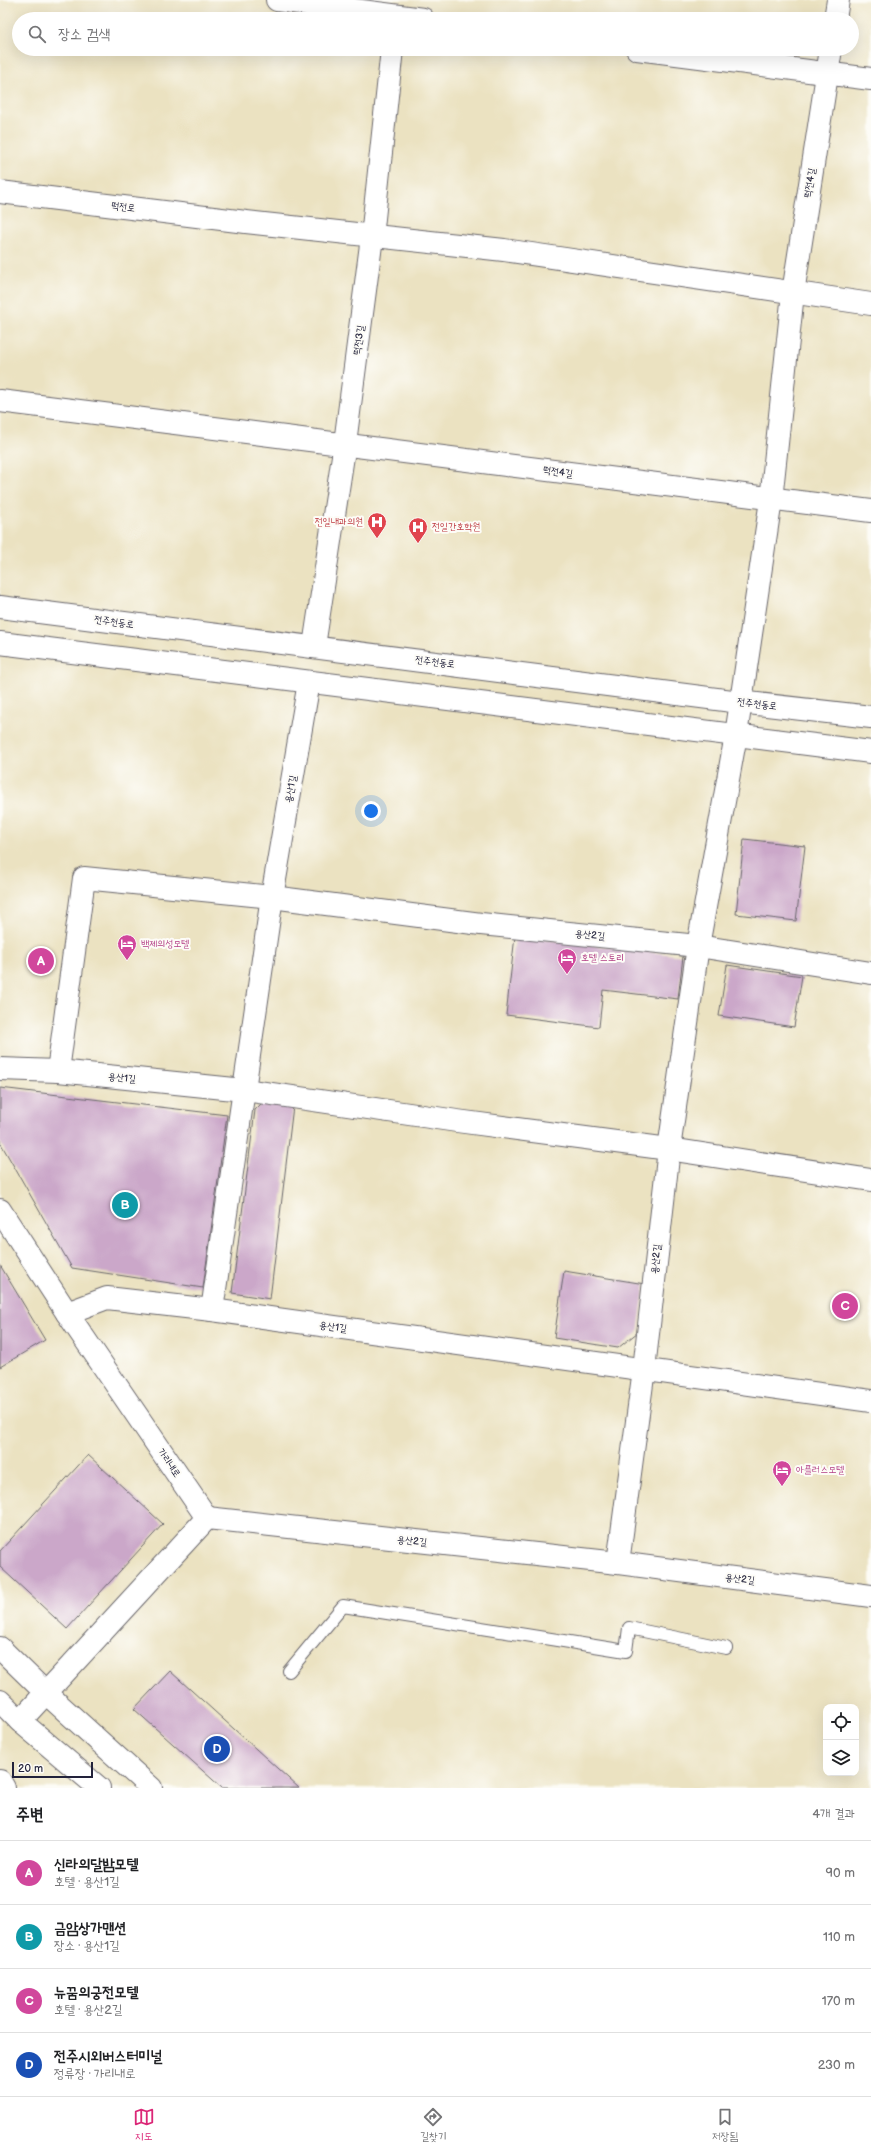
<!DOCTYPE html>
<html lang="ko">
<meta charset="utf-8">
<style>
body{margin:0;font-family:"Balsamiq Sans","Poor Story",sans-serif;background:#f2f2f2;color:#202124}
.controls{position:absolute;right:12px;bottom:12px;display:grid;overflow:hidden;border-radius:8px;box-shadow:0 4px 16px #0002}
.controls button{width:36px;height:36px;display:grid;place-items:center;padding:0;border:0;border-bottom:1px solid #e0e0e0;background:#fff;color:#202124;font:20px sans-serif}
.scale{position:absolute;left:12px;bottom:10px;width:81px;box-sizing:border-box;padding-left:4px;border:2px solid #22223b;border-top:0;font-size:11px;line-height:14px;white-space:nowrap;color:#22223b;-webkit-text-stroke:3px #fdfcf7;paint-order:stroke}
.you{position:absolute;left:371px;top:811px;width:14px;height:14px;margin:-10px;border:3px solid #fff;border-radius:50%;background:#1a73e8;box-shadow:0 0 0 6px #1a73e833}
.badge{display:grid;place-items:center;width:26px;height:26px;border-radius:50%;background:#db2777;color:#fff;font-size:13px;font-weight:700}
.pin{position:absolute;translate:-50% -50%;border:2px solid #fff;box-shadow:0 1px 4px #0006}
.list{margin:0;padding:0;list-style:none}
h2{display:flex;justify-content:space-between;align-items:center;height:52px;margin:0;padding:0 16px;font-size:17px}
h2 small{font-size:13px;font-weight:400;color:#757577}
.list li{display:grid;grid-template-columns:26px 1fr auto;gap:12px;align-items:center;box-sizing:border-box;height:64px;padding:0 16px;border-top:1px solid #e0e0e0}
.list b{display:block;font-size:15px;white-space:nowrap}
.list p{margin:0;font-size:13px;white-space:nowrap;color:#757577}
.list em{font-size:13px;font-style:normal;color:#757577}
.icon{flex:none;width:22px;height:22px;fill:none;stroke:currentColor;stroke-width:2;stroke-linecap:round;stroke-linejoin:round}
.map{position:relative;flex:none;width:871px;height:1788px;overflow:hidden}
.search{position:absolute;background:#fff;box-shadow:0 4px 16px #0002;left:12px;right:12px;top:12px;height:44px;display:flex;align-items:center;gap:10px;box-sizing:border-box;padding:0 14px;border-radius:22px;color:#757577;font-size:15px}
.sheet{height:308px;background:#fff}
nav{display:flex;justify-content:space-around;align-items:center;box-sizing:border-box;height:56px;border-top:1px solid #e0e0e0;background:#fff;font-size:11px;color:#757577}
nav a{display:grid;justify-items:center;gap:2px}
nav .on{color:#db2777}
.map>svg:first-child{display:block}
.building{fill:#cba7c9}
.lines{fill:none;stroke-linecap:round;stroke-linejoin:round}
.lane-casing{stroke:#68656a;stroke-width:14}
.street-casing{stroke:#68656a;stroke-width:24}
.secondary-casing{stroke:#68656a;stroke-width:24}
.lane{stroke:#fff;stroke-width:12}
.street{stroke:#fff;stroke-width:22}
.secondary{stroke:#fff;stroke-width:22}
.labels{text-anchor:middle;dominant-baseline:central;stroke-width:4;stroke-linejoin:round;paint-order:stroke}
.street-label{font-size:10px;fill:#22223b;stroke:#fdfcf7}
.health-label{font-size:10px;fill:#be3a42;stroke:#fdfcf7;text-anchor:end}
.hotel-label{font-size:10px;fill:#b23c85;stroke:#fdfcf7;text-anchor:start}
</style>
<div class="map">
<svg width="871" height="1788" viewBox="0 0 871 1788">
<rect width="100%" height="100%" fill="#fdfcf7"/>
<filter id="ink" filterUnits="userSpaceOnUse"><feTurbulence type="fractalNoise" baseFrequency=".025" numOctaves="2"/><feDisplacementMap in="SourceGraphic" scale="8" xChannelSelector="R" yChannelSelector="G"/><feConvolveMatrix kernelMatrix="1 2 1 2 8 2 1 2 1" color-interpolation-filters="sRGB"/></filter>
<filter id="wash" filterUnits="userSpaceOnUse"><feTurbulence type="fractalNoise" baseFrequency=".012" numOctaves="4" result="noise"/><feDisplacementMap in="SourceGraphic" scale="16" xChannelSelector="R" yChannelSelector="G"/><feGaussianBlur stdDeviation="0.9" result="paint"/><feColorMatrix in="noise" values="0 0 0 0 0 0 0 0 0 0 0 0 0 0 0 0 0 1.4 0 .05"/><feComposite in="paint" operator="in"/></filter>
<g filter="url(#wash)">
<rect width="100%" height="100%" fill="#ebe2c1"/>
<g id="blocks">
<g class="building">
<path d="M744,839L805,846L796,921L736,914Z"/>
<path d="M515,936L683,956L678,999L603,990L599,1027L506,1015Z"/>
<path d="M727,965L802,976L794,1027L719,1016Z"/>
<path d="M0,1088L227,1115L203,1288L72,1268L0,1142Z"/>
<path d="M263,1102L293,1106L270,1299L232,1293L255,1110Z"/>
<path d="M0,1265L45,1340L0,1367Z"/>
<path d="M564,1271L645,1284L638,1332L618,1348L554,1338Z"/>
<path d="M88,1455L163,1524L67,1629L0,1567V1551Z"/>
<path d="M170,1671L299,1788H222L134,1709Z"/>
</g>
</g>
</g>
<g filter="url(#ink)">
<use href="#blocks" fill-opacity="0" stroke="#68656a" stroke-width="1"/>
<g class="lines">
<g class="lane-casing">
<path id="lane" d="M289,1671L343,1606L626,1651L629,1628L726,1648"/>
</g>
<g class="street-casing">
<g id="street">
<path d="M277,0L423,19"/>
<path d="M835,19L838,0"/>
<path d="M637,49L871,79"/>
<path d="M0,192L246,222L504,250L871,304"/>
<path d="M0,401L871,511"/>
<path d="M314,646L345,443L372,237L392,49"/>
<path d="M0,1069L58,1071L244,1090L457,1121L669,1149L871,1180"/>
<path d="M58,1071L84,878L272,897L481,924L698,946L871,973"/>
<path d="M0,1210L67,1313L207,1518L20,1721"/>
<path d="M212,1310L272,897L309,682"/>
<path d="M67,1313L107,1298L212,1310L871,1401"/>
<path d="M207,1518L618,1563L871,1596"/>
<path d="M618,1563L644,1369L669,1149L698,946L736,735L771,500L793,293L831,49"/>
<path d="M0,1781L4,1788"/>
</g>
</g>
<g class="secondary-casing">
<g id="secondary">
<path d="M0,607L740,702L871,717"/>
<path d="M0,643L871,752"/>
<path d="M0,1648L46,1693L151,1788"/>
<path d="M0,1701L20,1721L99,1788"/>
</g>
</g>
<use href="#lane" class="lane"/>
<use href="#street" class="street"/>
<use href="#secondary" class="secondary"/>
</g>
</g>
<defs>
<g id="hospital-pin" transform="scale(1)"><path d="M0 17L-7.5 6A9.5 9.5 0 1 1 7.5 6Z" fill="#e0444e" stroke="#fdfcf7"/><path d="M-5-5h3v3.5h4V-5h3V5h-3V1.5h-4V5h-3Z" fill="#fff"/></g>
<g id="hotel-pin" transform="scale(1)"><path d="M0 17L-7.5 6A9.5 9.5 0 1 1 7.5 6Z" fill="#d1479c" stroke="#fdfcf7"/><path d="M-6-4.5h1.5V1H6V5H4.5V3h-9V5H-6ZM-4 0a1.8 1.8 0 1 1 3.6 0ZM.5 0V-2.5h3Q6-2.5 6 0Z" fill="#fff"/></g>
</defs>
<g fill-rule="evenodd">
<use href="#hospital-pin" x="377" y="522"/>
<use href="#hospital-pin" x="418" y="527"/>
<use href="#hotel-pin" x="127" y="944"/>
<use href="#hotel-pin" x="567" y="958"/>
<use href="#hotel-pin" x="782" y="1470"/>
</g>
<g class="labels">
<g class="street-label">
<text transform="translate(810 183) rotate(-81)">떡전4길</text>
<text transform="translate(123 207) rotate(7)">떡전로</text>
<text transform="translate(359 340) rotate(-82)">떡전3길</text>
<text transform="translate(558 472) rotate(8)">떡전4길</text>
<text transform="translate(114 622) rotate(8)">전주천동로</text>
<text transform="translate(435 662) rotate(7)">전주천동로</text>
<text transform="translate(757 704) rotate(7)">전주천동로</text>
<text transform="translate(291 789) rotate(-80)">용산1길</text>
<text transform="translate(590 935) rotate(6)">용산2길</text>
<text transform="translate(122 1078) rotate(6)">용산1길</text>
<text transform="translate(656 1259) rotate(-84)">용산2길</text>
<text transform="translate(333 1327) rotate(8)">용산1길</text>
<text transform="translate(169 1463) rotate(56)">가리내로</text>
<text transform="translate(412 1541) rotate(6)">용산2길</text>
<text transform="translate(740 1579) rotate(7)">용산2길</text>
</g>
<g class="health-label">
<text x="363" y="522">전일내과의원</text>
<text x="432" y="527" text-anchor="start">전일간호학원</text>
</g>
<g class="hotel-label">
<text x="141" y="944">백제의성모텔</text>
<text x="581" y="958">호텔 스토리</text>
<text x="796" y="1470">아플러스모텔</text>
</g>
</g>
</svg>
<div class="controls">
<button><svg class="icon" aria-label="locate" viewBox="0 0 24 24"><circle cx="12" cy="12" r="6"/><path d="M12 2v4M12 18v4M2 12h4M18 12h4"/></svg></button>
<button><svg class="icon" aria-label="layers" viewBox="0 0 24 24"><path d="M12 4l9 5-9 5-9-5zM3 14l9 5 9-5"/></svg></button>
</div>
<div class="scale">20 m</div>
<div class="you"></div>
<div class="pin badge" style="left:41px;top:961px;background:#d1479c">A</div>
<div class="pin badge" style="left:125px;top:1205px;background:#0f9aa8">B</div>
<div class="pin badge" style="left:845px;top:1306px;background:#d1479c">C</div>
<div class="pin badge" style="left:217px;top:1749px;background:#1a4fb4">D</div>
<div class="search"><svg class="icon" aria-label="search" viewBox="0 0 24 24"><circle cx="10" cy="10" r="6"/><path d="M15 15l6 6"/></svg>장소 검색</div>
</div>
<section class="sheet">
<h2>주변<small>4개 결과</small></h2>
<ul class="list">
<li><span class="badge" style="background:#d1479c">A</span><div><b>신라의달밤모텔</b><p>호텔 · 용산1길</p></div><em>90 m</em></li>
<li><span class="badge" style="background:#0f9aa8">B</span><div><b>금암상가맨션</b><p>장소 · 용산1길</p></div><em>110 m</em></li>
<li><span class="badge" style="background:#d1479c">C</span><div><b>뉴꿈의궁전모텔</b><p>호텔 · 용산2길</p></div><em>170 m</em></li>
<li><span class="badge" style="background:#1a4fb4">D</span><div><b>전주시외버스터미널</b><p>정류장 · 가리내로</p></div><em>230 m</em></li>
</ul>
</section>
<nav>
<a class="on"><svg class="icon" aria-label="map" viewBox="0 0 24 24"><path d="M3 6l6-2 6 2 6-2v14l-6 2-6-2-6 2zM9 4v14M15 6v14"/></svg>지도</a>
<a><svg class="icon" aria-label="directions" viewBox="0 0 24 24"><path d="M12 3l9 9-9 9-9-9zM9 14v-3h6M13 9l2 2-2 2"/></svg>길찾기</a>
<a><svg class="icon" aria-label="saved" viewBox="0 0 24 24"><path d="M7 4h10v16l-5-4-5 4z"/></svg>저장됨</a>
</nav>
